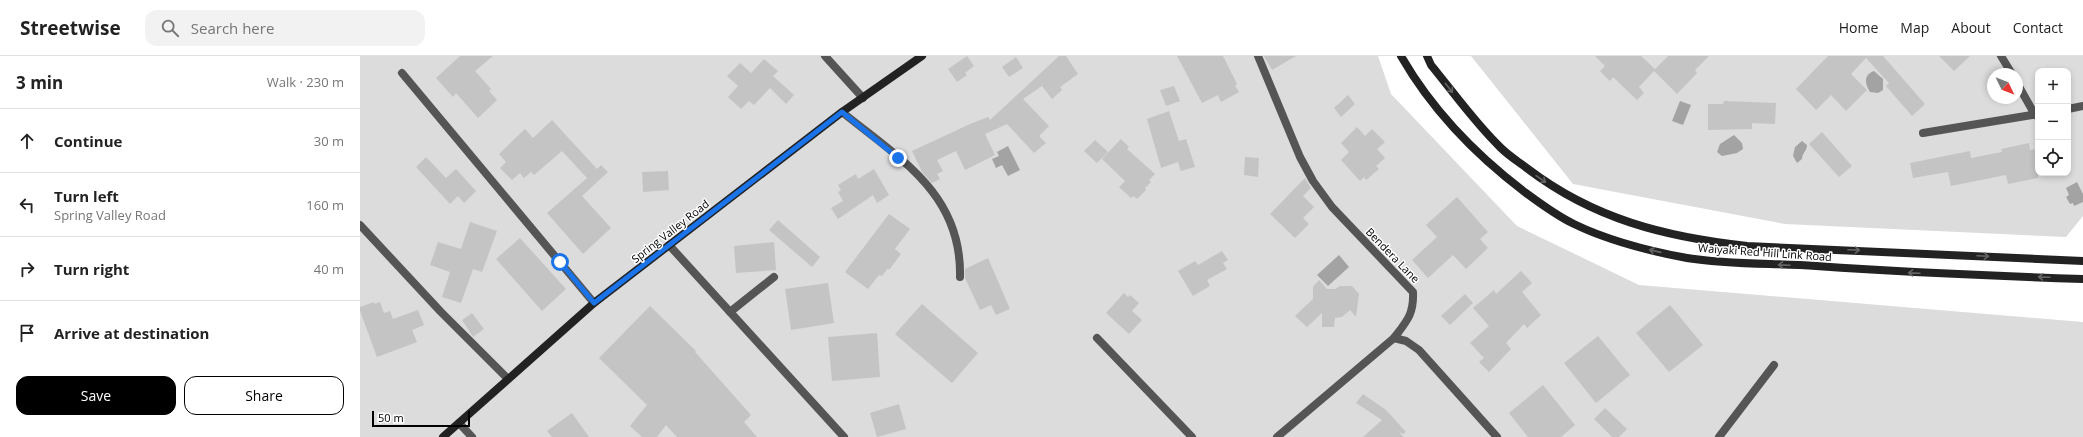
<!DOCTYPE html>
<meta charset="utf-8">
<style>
body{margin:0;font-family:"Open Sans",sans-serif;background:#f2f2f2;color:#222}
.controls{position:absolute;right:12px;top:12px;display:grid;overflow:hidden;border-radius:8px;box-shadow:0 2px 6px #0003}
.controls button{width:36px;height:36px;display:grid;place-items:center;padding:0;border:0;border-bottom:1px solid #e0e0e0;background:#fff;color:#222;font:20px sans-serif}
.compass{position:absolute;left:1627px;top:12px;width:36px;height:36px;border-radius:50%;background:#fff;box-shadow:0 2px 6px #0003;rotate:133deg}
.scale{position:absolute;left:12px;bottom:10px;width:98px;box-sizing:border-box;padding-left:4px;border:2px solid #000;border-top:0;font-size:11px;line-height:14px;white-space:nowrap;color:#000;-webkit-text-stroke:3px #fff;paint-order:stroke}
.stop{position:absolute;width:12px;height:12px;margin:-9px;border:3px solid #1a73e8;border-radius:50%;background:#fff}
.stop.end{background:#1a73e8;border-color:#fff;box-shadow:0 1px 4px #0008}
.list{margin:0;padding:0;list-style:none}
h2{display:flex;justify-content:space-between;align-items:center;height:52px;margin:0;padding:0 16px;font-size:17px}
h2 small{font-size:13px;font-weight:400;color:#767676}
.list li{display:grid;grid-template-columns:26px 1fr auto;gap:12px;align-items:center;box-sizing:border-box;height:64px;padding:0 16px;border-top:1px solid #e0e0e0}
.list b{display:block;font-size:15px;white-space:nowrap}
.list p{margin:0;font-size:13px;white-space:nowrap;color:#767676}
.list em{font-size:13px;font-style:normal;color:#767676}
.actions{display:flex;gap:8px;padding:12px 16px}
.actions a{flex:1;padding:9px 0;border:1px solid #000;border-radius:12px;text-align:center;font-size:14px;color:#000}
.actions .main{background:#000;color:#fff}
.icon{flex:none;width:22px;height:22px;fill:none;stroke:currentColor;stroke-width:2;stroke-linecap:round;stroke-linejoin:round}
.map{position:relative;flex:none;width:1723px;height:381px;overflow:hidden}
header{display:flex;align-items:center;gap:24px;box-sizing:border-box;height:56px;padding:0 20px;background:#fff;border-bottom:1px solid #e0e0e0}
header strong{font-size:19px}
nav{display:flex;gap:22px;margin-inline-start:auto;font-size:14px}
.search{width:280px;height:36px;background:#f2f2f2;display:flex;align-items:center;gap:10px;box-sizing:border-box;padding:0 14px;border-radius:12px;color:#767676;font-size:15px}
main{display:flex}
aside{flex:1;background:#fff}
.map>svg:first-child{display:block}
.green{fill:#dcdcdc;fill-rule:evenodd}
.water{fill:#a3a3a3}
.building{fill:#c4c4c4}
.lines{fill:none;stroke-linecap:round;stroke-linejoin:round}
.street{stroke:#555;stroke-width:8}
.secondary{stroke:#222;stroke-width:8}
.oneway{stroke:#646464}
.route{stroke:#1a73e8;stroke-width:5}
.labels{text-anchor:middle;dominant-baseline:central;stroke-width:3;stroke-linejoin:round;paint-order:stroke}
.street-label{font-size:11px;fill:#000;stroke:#fff}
</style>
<header>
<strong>Streetwise</strong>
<div class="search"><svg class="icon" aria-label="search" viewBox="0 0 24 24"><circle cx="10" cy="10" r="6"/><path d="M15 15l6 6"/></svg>Search here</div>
<nav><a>Home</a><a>Map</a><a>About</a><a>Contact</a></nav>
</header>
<main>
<aside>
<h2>3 min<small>Walk · 230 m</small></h2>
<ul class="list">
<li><svg class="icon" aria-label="ahead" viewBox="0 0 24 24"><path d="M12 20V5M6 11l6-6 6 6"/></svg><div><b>Continue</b></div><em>30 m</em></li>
<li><svg class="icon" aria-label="left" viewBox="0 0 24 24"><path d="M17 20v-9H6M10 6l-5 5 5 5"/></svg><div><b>Turn left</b><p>Spring Valley Road</p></div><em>160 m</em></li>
<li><svg class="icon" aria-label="right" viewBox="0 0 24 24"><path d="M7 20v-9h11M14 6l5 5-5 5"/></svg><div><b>Turn right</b></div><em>40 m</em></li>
<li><svg class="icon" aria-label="arrive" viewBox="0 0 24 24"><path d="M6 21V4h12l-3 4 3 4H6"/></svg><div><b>Arrive at destination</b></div></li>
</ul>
<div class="actions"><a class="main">Save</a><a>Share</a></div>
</aside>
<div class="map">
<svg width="1723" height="381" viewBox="0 0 1723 381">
<rect width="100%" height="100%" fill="#fff"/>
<g class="green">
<path d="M0,0H1018L1031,38L1157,170L1279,229L1723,266V381H0Z"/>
<path d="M1111,0H1723V160L1706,181L1425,168L1213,128ZM1678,15H1708V117H1678ZM1633,18H1657V42H1633Z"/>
</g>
<g class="water">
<path d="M1514,15L1523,23V34L1518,37L1510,36C1505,28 1503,19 1514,15Z"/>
<path d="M1320,45L1331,49L1323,69L1312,65Z"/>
<path d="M1374,79L1382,87L1383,93L1377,97L1362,100L1357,96L1360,88Z"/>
<path d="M1442,85L1447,89C1447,95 1442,97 1442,103L1437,107L1433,100L1435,91Z"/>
<path d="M648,90L660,114L648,120L642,109L636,112L632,103L639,100L637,96Z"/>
<path d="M1717,126L1723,138V146L1714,150L1713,147L1710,148L1706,141L1709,139L1706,132Z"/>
<path d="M979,199L989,211L968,230L957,219Z"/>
</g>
<g class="building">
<path d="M100,0H133L115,15L131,33L129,35L137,44L118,62L96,37L93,41L76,22Z"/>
<path d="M607,0L614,10L605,17L607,19L597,26L588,13Z"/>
<path d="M699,0H706L718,18L700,31L702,34L692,43L682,30L663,43L689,70L679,80L686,87L674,97L647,68L625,78L635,99L605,114L596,95L577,104L583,115L577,118L580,123L572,127L562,116L552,95L610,68L628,61L630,64Z"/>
<path d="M817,0H863L877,28L875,30L879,36L861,46L858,39L842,47Z"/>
<path d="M904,0H936L912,14Z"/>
<path d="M1235,0H1281L1295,13L1308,0H1349L1335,14L1337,17L1317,38L1294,15L1279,31L1284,37L1277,44L1253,21L1250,25L1240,15L1245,10Z"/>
<path d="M1468,0H1523L1565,48L1552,60L1526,30L1529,27L1506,2L1491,18L1507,34L1486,55L1471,39L1456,54L1436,33Z"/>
<path d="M1579,0H1610L1594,15Z"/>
<path d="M656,1L663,12L649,21L642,11Z"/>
<path d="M404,3L418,15L413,20L434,39L426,48L410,32L394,49L389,45L381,53L368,41L378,30L367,20L380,7L391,17Z"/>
<path d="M814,30L820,45L806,50L800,34Z"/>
<path d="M988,39L995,48L981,61L974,52Z"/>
<path d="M1364,45L1416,47L1415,68L1392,67V73L1348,74V48H1363Z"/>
<path d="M809,55L819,85L826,83L835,111L821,115L818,106L801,112L787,63Z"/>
<path d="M192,64L237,113L241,109L248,116L222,140L251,172L223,198L187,157L227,122L202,95L174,119L171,116L164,122L160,117L152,124L140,112L146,106L139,98L165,73L173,82Z"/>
<path d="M997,71L1005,80L1012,73L1025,86L1017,93L1025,102L1016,110L1019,113L1006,124L1004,121L1000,125L981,104L989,96L981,87Z"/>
<path d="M1462,76L1492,110L1479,121L1449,88Z"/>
<path d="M761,83L769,91L767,93L795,118L789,124L791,126L785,132L786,134L777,143L774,140L771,142L759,131L765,125L742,103Z"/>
<path d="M735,84L748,96L737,107L724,95Z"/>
<path d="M1669,87L1670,94L1678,93V122L1648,128L1646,119L1591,130L1588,116L1553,122L1550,107L1610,95L1611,102L1642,96L1641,93Z"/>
<path d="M66,101L86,122L96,113L116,135L104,147L98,140L90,148L56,111Z"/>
<path d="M885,101L899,102L898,121L884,119Z"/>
<path d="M514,113L529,139L517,147L513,139L478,163L471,152L483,145L478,136L481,134L478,129L496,118L498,123Z"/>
<path d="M308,115L309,134L283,136L282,116Z"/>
<path d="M945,122L951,132L943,140L954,151L943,162L949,168L935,182L910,158Z"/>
<path d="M1097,141L1128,176L1120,183L1128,192L1106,213L1093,199L1068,222L1052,204L1077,181L1066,169Z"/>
<path d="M529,158L550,173L535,193L541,198L529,214L528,212L522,220L519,219L508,233L485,216Z"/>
<path d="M418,164L460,201L452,211L409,174Z"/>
<path d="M110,166L137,175L122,216L113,213L101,247L82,241L90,216L70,209L78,186L101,193Z"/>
<path d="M160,182L206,233L182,255L136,203Z"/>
<path d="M414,186L416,214L376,217L374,190Z"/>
<path d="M862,195L868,204L863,207L867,213L847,224L850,230L833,240L818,215L835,205L838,209Z"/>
<path d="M628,202L650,253L636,259L631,249L620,254L605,222V213Z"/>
<path d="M1161,215L1172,227L1162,236L1181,259L1167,272L1164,268L1146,287L1151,293L1129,316L1119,306L1124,302L1110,287L1129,270L1113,252L1134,234L1136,238Z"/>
<path d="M959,224L967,233H975L980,230H992L999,238L996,261L990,254L982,261L975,262L974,271H962V257L947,271L935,260L953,243V231Z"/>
<path d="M468,227L474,267L431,274L425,233Z"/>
<path d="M764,237L768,241L770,239L779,247L772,255L782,264L769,278L746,257Z"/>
<path d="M1105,238L1113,247L1090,269L1081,260Z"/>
<path d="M14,246V248L20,246L24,257L30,255L33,263L58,254L64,269L52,274L57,286L17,301L0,255V251Z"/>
<path d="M562,248L618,297L592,327L535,278Z"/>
<path d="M1310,249L1343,289L1309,316L1276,277Z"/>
<path d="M290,250L336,295L335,296L391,359L384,366L397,381H317L306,369L297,381H282L270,370L287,349L239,302Z"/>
<path d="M112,257L124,273L113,281L102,264Z"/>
<path d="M517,277L520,321L472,325L468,281Z"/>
<path d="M1238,280L1270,319L1236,347L1204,307Z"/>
<path d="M1183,329L1215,369L1201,381H1168L1149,357Z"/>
<path d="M1003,338L1026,354L1046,376L1043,378L1038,375L1044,381H1003L1022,364L996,347Z"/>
<path d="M539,348L546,373L517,381L510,357Z"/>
<path d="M1245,352L1267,373L1259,381H1252L1234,363Z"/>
<path d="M212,357L229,381H192L187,375Z"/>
</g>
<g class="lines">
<g class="street">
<path d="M465,0L503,42"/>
<path d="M898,0L940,101L953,125L972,151L1053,236C1054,258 1047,265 1034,282L917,381"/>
<path d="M1641,0L1652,18"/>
<path d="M42,17L234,247"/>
<path d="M1657,27L1675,59"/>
<path d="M1708,53L1723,50"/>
<path d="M482,56C540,103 602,138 600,221"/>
<path d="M1563,77L1678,58"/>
<path d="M0,169L81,256L148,323"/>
<path d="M309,189L484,381"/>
<path d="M370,256L414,221"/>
<path d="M737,282L832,381"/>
<path d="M1034,282L1046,285L1059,294L1137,381"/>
<path d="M99,367L112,381"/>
<path d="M1359,381L1414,309"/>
</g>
<g class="secondary">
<path d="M1041,0C1072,54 1117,100 1166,137C1181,148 1197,160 1214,168C1249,185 1289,195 1327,202C1370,209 1413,207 1456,210C1545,216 1634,220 1723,223"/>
<path d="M1067,0L1071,9C1094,37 1115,67 1141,92C1149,100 1159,106 1168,113C1234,163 1305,181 1387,190L1723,205"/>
<path d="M83,381L234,247L482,56L562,0"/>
</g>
</g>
<defs><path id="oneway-shaft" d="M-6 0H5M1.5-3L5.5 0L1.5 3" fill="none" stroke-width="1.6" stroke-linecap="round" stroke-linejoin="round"/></defs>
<g class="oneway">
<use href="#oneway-shaft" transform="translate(1089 32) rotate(52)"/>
<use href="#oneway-shaft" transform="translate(1181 123) rotate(35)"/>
<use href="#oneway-shaft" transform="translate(1494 194) rotate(2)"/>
<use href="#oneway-shaft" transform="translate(1295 195) rotate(-167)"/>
<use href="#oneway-shaft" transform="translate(1623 200) rotate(3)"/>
<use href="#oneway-shaft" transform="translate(1424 209) rotate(-178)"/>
<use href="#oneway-shaft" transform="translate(1554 217) rotate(-178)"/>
<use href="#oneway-shaft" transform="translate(1684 221) rotate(-178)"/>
</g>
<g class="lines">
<path class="route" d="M200,206L234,247L482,56L538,102"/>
</g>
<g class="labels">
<g class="street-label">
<text transform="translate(310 175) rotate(-38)">Spring Valley Road</text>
<text transform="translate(1405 196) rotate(4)">Waiyaki Red Hill Link Road</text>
<text transform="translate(1033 199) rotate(46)">Bendera Lane</text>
</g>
</g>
</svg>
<div class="controls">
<button>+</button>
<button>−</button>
<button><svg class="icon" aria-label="locate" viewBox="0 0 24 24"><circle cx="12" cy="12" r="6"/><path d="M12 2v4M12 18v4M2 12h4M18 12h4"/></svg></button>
</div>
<svg class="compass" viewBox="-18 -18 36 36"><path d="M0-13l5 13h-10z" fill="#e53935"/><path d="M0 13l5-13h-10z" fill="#767676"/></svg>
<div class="scale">50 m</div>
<div class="stop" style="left:200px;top:206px"></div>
<div class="stop end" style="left:538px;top:102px"></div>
</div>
</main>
